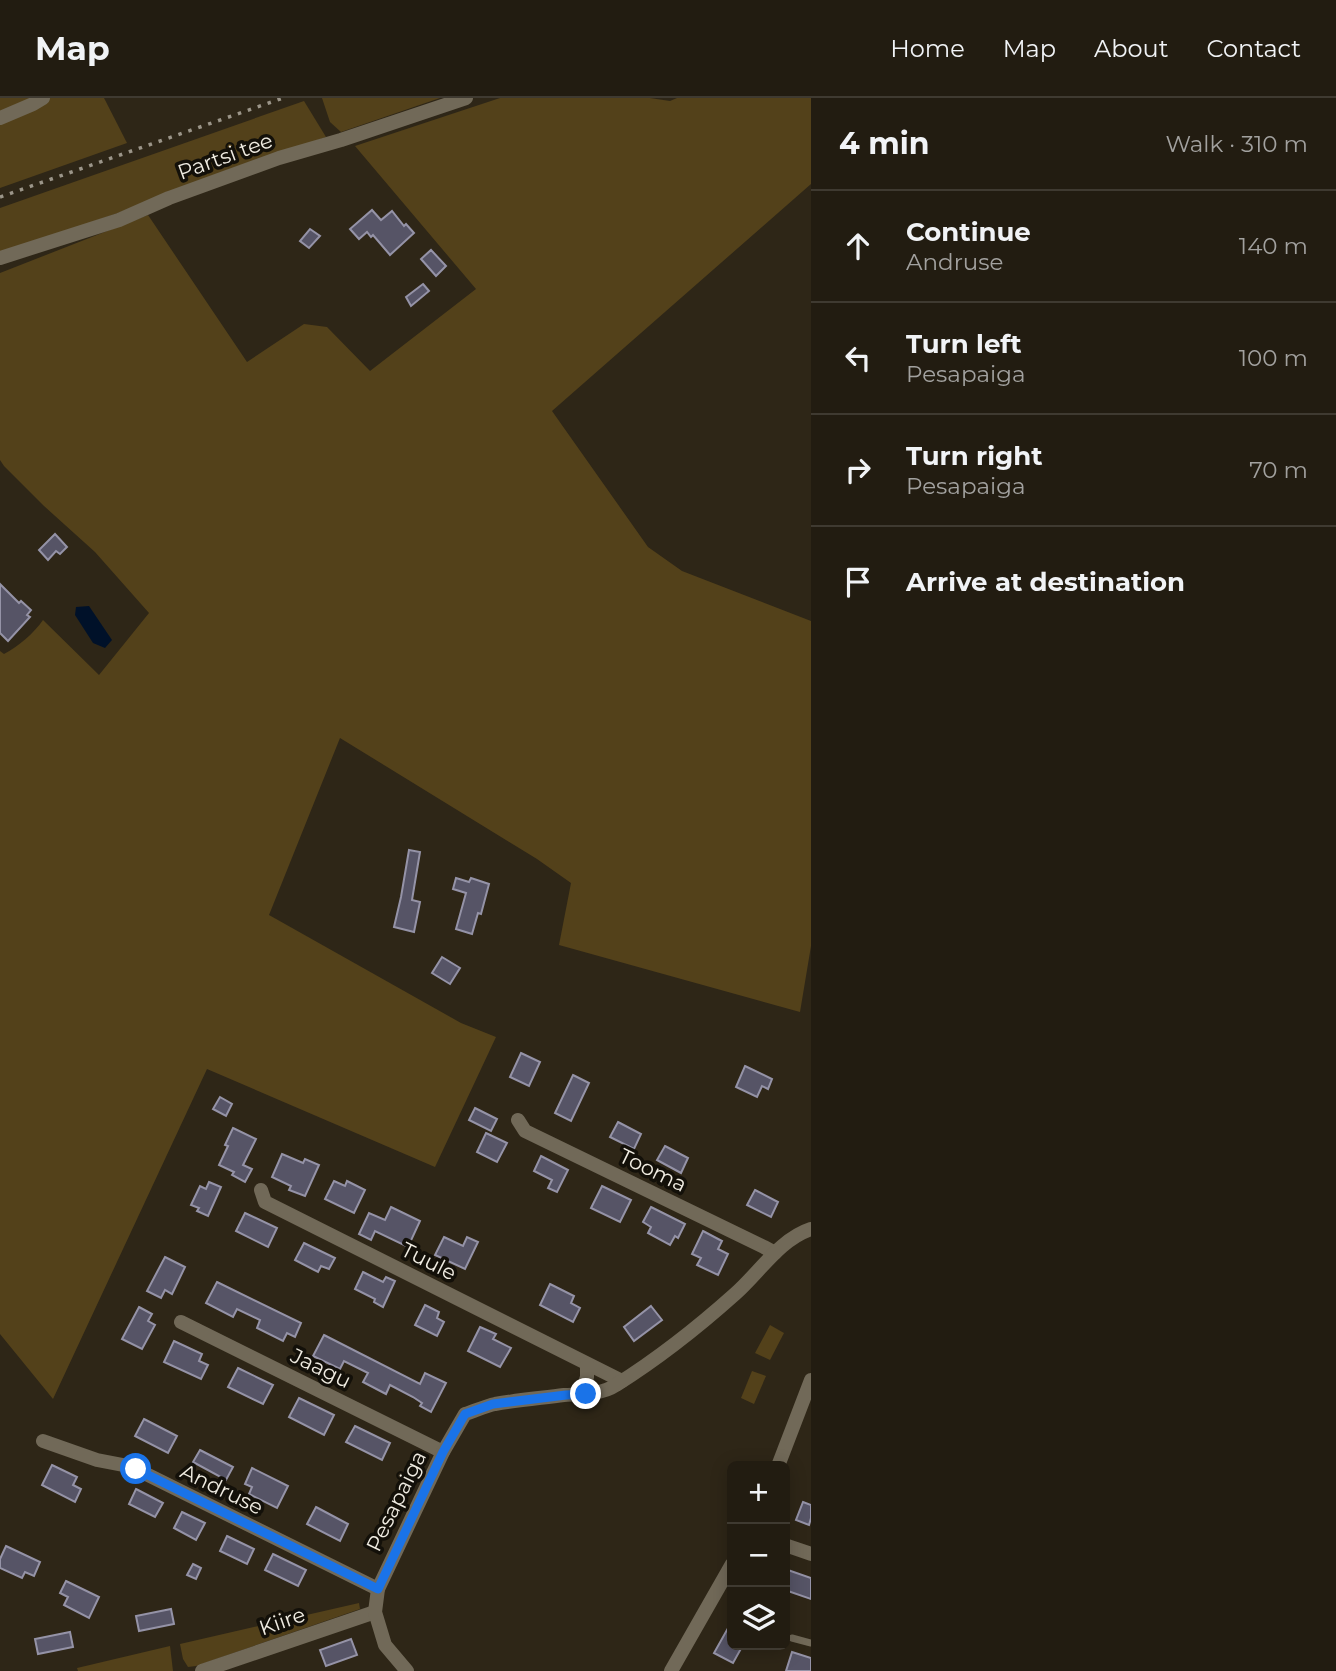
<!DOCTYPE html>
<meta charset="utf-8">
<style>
body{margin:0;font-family:Montserrat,sans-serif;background:#2e291f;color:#f1f3f6}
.controls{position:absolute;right:21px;bottom:21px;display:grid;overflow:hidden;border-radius:10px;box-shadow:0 4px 18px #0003}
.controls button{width:63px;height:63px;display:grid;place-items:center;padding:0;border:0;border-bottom:2px solid #3f3a31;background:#221c11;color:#f1f3f6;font:35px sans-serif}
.stop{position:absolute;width:21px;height:21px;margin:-16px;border:5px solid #1a73e8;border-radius:50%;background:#fff}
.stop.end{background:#1a73e8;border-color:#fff;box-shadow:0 2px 7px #0008}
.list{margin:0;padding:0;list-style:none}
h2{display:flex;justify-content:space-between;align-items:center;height:91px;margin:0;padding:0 28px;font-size:30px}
h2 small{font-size:23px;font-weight:400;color:#a2a19f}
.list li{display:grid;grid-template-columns:46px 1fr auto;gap:21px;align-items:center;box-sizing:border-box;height:112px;padding:0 28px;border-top:2px solid #3f3a31}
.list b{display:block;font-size:26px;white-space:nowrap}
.list p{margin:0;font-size:23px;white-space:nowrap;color:#a2a19f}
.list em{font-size:23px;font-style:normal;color:#a2a19f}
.icon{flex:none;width:38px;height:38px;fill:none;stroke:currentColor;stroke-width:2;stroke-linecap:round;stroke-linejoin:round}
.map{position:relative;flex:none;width:811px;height:1573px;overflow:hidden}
header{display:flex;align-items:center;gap:42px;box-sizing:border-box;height:98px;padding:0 35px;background:#221c11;border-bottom:2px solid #3f3a31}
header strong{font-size:33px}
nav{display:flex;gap:38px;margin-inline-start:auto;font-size:24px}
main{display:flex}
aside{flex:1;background:#221c11}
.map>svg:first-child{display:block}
.green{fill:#53411a}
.water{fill:#001129}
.building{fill:#565466;stroke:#9593a7;stroke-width:2}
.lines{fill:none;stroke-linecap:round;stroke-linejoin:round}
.service{stroke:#716958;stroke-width:7}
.minor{stroke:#716958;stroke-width:14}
.rail{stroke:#9b9589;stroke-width:3.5;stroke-dasharray:3.5 7;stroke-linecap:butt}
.route{stroke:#1a73e8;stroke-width:9}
.labels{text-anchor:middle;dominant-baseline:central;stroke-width:7;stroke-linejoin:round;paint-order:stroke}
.street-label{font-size:21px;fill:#f0ece2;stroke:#131009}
</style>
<header>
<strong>Map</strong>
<nav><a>Home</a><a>Map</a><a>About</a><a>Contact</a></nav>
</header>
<main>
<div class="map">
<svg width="811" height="1573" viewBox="0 0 811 1573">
<rect width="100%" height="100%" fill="#2e2617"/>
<g class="green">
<path d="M0,0H104L127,45L0,90Z"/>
<path d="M322,0H440L341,34L330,24Z"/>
<path d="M500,0H650L670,3L677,0H811V86L552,313L648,449L682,473L811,523V848L800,914L559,847L571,785L537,761L340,640L269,817L461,925L496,939L435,1069L207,971L53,1301L0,1236V553L4,556C18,549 34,535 43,522L99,577L149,515L95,454L44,408L4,368L0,362V175L148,117L247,264L304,226L327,229L370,273L476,191L355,48Z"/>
<path d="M304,3L326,39L115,116L0,156V110Z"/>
<path d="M770,1227L784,1235L770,1262L755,1255Z"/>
<path d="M752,1273L766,1278L754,1306L741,1300Z"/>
<path d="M359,1505L360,1511L196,1568L188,1569L183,1561L180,1546Z"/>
<path d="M170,1548L173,1573H78L77,1570Z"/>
</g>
<path class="water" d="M89,508L112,542L105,550L93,545L75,517L76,509Z"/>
<g class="building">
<path d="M372,112L381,122L392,113L404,128L406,126L414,135L390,157L373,137L371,139L367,134L359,141L350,131Z"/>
<path d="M310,131L320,138L309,150L300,143Z"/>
<path d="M431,152L446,168L436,178L421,161Z"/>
<path d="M423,186L429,193L411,208L406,199Z"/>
<path d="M55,436L67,449L60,456L56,453L48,462L39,452Z"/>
<path d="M0,486L19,505L21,503L31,512L27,517L30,519L8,543L0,535Z"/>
<path d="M409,752L420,754L412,802L420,804L414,834L394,829L401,799Z"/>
<path d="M456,780L469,784L471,780L489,786L481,816L478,815L472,836L456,831L466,795L453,791Z"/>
<path d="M442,859L460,870L450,886L432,875Z"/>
<path d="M521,955L540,964L529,988L510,979Z"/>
<path d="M745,968L772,981L768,991L762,988L757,999L736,989Z"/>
<path d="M573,977L589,985L571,1023L555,1015Z"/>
<path d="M220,999L232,1006L226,1018L213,1011Z"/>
<path d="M475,1010L497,1021L491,1033L469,1022Z"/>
<path d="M618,1024L641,1036L634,1051L610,1039Z"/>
<path d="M233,1030L256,1041L243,1067L252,1071L245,1084L232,1077L234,1074L219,1067L228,1048L225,1047Z"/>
<path d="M486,1035L507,1045L497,1064L477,1054Z"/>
<path d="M665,1048L688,1060L681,1075L657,1062Z"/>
<path d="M282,1056L303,1065L305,1061L319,1067L305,1098L289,1092L291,1088L272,1079Z"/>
<path d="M541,1058L568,1072L557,1094L548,1090L552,1082L534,1073Z"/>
<path d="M334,1083L345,1088L347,1083L365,1092L354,1115L325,1101Z"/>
<path d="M209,1084L221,1089L208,1118L197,1113L199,1110L191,1107L200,1088L206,1091Z"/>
<path d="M602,1088L631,1102L620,1124L591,1110Z"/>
<path d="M755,1092L778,1104L771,1119L747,1107Z"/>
<path d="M391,1109L420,1123L408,1149L375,1133L371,1142L359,1136L369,1115L385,1122Z"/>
<path d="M651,1109L685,1126L678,1140L675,1138L670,1147L648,1135L651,1129L643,1124Z"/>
<path d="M245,1115L277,1130L268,1149L236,1133Z"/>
<path d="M703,1133L722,1143L718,1151L728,1156L718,1177L697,1167L701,1160L692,1156Z"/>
<path d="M444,1139L463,1148L467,1139L478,1144L465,1171L435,1157Z"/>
<path d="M304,1145L335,1160L329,1171L321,1168L318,1174L295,1162Z"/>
<path d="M165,1159L185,1169L172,1196L165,1192L161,1200L147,1193Z"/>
<path d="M363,1174L383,1184L386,1179L395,1183L383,1209L374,1204L375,1201L355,1191Z"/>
<path d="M217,1184L301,1225L295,1239L287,1235L283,1243L257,1230L260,1222L237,1211L233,1219L206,1205Z"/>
<path d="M550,1186L574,1198L571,1205L580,1210L573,1224L540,1207Z"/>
<path d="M425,1207L439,1214L437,1220L444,1224L437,1238L415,1227Z"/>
<path d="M651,1208L662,1222L634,1243L624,1229Z"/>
<path d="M139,1209L152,1216L148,1223L155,1227L142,1251L122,1241Z"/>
<path d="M480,1229L496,1236L493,1241L511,1250L500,1269L468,1253Z"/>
<path d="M324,1237L420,1286L425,1275L446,1285L431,1314L420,1308L422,1305L413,1299L390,1287L386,1296L363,1284L368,1275L344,1263L340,1271L313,1258Z"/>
<path d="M174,1243L202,1256L199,1263L208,1267L201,1281L164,1264Z"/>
<path d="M238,1270L273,1287L263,1306L228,1289Z"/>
<path d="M299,1300L334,1317L324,1337L289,1319Z"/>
<path d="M144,1321L177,1338L168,1355L135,1338Z"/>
<path d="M355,1328L390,1345L382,1362L346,1344Z"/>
<path d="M200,1352L233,1369L226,1382L193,1364Z"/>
<path d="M52,1367L77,1379L73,1387L81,1391L75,1404L42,1387Z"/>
<path d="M252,1370L288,1388L277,1410L249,1396L252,1389L245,1386Z"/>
<path d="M136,1391L163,1405L155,1419L129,1406Z"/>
<path d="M803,1404L811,1407V1420L809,1427L796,1422Z"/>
<path d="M316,1409L348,1426L340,1443L307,1426Z"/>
<path d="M182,1414L205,1425L196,1442L174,1430Z"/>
<path d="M227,1438L254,1451L247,1466L220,1453Z"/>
<path d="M6,1448L40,1464L34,1478L25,1474L22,1480L0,1470V1461Z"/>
<path d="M273,1456L306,1472L298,1488L265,1472Z"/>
<path d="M193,1466L201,1470L196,1481L187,1477Z"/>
<path d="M785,1471L811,1480V1501L785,1492Z"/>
<path d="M66,1483L99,1499L89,1520L64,1507L68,1499L60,1495Z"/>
<path d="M171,1511L174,1526L139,1533L136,1518Z"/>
<path d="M732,1523V1547H743L733,1565L714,1555Z"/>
<path d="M70,1534L73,1549L38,1556L35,1541Z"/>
<path d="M351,1541L357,1557L326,1568L320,1552Z"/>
<path d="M792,1554L811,1560V1573H786Z"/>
</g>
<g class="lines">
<path class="service" d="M792,1540L811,1545"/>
<g class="minor">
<path d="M0,20L33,6L43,0"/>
<path d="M0,160L119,122L169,100L279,60L341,42L466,0"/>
<path d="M518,1022L525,1033L764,1149L775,1155"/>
<path d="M261,1092L265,1104L622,1283"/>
<path d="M181,1224L443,1354"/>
<path d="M581,1297L587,1279V1266"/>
<path d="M43,1343L97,1362L123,1367L136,1371L378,1491"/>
<path d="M778,1368L811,1282"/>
<path d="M785,1447L811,1456"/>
<path d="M202,1573L375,1514"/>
<path d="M407,1573L385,1547L375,1514L378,1491L443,1354L465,1316C475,1313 485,1308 495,1306C518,1302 541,1300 564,1297C581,1296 601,1297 616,1287C659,1260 697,1230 735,1196C759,1175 780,1141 811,1131"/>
<path d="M671,1573L732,1466"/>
</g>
<path class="rail" d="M0,99L283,0"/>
</g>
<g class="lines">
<path class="route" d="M136,1371L378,1491L443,1354L465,1316L493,1306L566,1297L586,1296"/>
</g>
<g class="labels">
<g class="street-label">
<text transform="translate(225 58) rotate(-20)">Partsi tee</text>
<text transform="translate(653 1072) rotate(26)">Tooma</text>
<text transform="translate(429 1163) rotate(27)">Tuule</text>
<text transform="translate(321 1270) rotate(26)">Jaagu</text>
<text transform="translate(222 1391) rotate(26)">Andruse</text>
<text transform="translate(396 1403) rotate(-64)">Pesapaiga</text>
<text transform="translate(282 1523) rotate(-19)">Kiire</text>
</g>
</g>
</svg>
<div class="controls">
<button>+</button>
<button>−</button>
<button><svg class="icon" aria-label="layers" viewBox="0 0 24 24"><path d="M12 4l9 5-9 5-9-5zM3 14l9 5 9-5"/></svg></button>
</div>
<div class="stop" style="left:136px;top:1371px"></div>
<div class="stop end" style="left:586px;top:1296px"></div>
</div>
<aside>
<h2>4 min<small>Walk · 310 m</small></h2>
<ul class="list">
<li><svg class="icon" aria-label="ahead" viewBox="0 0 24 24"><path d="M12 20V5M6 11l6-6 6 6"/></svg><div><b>Continue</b><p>Andruse</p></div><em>140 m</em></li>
<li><svg class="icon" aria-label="left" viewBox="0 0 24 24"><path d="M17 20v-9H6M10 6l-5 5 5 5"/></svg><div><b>Turn left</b><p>Pesapaiga</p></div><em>100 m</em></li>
<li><svg class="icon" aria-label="right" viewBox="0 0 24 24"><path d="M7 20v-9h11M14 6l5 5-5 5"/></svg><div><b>Turn right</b><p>Pesapaiga</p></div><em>70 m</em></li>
<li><svg class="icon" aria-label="arrive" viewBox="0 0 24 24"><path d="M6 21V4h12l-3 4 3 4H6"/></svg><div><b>Arrive at destination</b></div></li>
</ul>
</aside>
</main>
